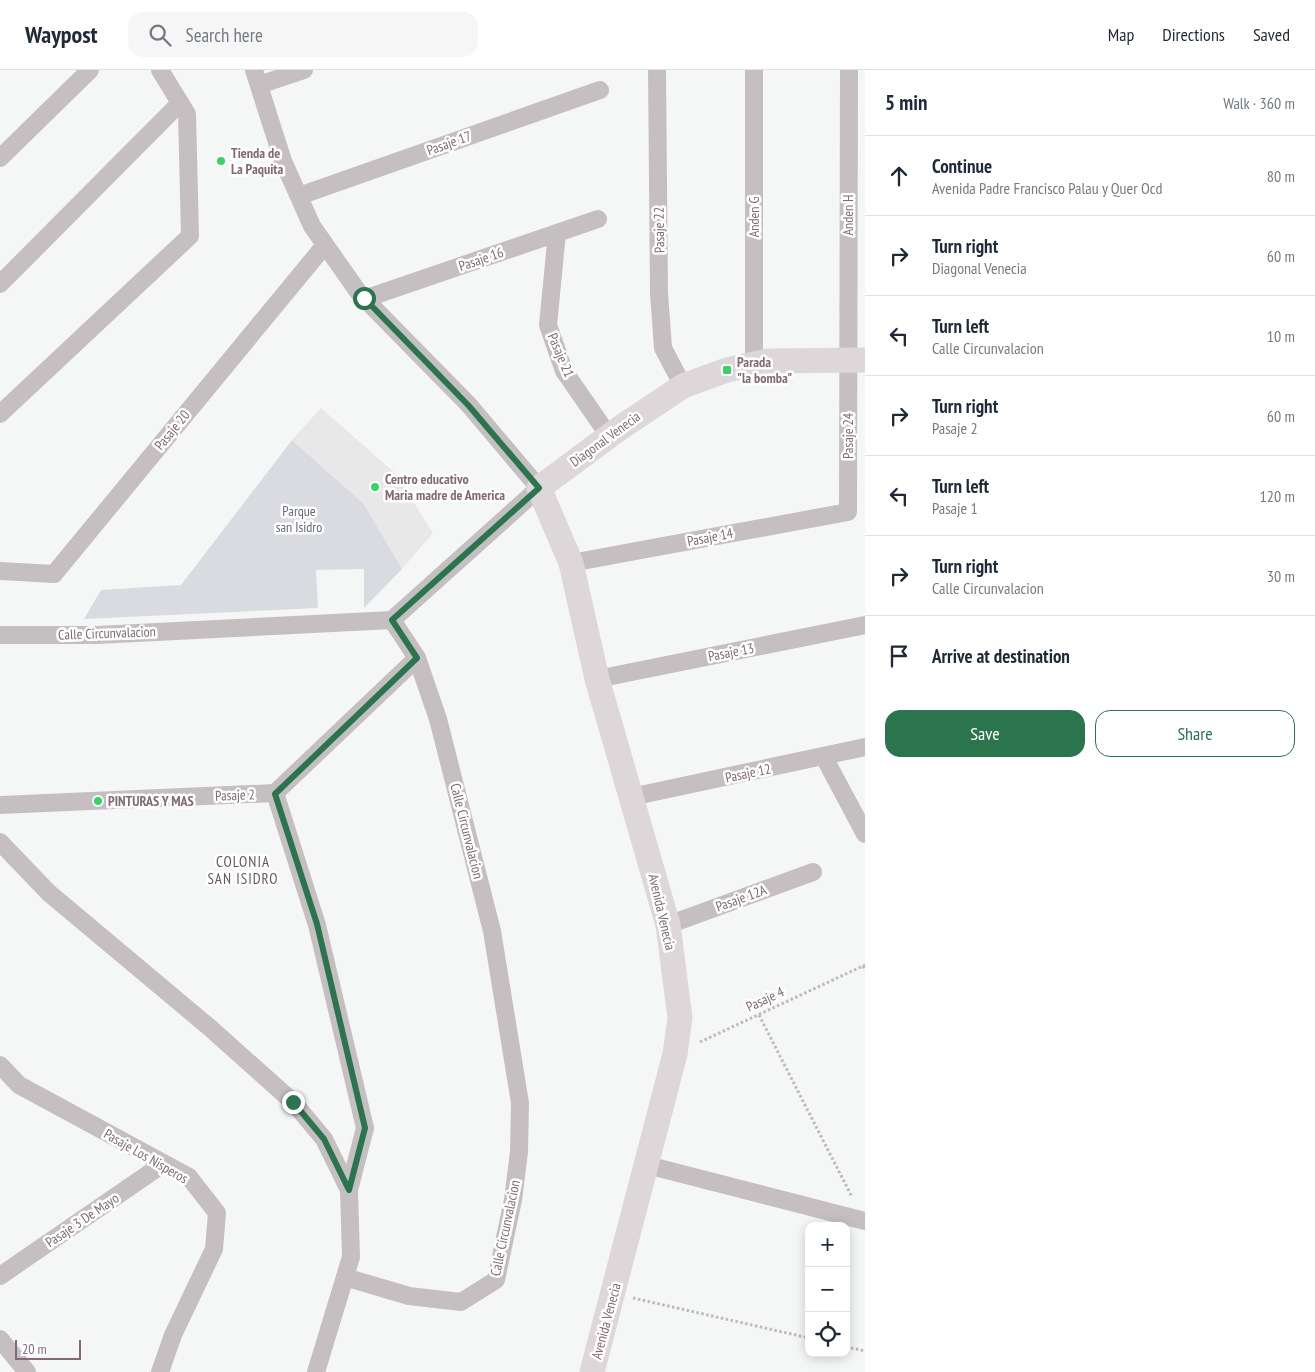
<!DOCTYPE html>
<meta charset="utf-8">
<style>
body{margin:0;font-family:"PT Sans Narrow",sans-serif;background:#f6f6f7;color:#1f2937}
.controls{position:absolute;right:15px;bottom:15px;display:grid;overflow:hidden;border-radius:10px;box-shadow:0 2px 12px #0003}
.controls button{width:45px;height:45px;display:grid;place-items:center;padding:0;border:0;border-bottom:1px solid #e0e1e3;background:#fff;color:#1f2937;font:25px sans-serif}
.scale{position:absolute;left:15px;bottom:12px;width:66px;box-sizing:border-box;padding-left:5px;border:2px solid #826975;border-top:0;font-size:14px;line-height:18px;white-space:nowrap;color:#826975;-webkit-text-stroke:4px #fff;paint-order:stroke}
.stop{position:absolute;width:15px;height:15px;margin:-11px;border:4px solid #2b754e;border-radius:50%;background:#fff}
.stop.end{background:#2b754e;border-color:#fff;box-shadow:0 1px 5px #0008}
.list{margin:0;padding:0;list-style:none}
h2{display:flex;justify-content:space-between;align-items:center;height:65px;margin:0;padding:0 20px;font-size:21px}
h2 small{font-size:16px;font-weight:400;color:#747a83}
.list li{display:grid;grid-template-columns:32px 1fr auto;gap:15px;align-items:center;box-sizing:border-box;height:80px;padding:0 20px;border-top:1px solid #e0e1e3}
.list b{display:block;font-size:19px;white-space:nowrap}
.list p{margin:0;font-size:16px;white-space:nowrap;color:#747a83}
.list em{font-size:16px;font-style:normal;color:#747a83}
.actions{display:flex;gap:10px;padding:15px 20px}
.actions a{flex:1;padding:11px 0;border:1px solid #2b754e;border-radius:15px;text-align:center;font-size:18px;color:#2b754e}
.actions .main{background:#2b754e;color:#fff}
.icon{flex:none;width:28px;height:28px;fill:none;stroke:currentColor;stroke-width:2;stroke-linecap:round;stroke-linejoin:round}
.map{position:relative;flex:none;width:865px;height:1302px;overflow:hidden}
header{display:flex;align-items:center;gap:30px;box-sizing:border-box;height:70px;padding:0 25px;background:#fff;border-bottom:1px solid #e0e1e3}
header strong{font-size:24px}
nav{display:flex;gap:28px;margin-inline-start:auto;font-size:18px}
.search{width:350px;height:45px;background:#f6f6f7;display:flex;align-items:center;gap:12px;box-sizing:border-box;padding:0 18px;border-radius:15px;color:#747a83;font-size:19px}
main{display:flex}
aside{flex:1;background:#fff}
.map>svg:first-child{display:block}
.built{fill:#e8e8e9}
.green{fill:#d9dbe0}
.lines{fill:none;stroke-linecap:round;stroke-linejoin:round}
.path{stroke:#beb9bb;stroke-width:3;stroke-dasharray:2.5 2.5;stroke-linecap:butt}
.street{stroke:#c6bfc2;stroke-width:18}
.secondary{stroke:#ded7da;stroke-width:25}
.route{stroke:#2b754e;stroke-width:6}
.poi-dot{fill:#3ad16b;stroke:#fff;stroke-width:2}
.labels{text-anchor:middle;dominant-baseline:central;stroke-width:5;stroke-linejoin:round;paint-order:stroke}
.street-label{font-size:14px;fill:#826975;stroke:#fff}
.poi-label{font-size:14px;font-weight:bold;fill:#826975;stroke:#fff;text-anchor:start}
.park-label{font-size:14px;fill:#67697a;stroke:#fff}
.neighbourhood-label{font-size:15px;letter-spacing:1px;fill:#68565f;stroke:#fff}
</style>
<header>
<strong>Waypost</strong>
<div class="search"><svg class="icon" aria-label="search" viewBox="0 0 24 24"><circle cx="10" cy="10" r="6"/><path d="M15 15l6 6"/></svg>Search here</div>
<nav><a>Map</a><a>Directions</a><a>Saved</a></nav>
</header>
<main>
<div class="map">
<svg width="865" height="1302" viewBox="0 0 865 1302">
<rect width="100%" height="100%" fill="#f5f7f7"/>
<path class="built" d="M321,338L396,404L433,463L402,499L360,430L292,370Z"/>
<path class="green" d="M292,370L363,433L402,499L364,538V499L316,500L318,538L84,549L101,520L181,515Z"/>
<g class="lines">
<g class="path">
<path d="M863,896L865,901"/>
<path d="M759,945L852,1127"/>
<path d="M700,972L865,895"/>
<path d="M633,1228L809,1268"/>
<path d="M846,1277L865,1281"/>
</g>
<g class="street">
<path d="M254,0L283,91L312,156L359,223L469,335L539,418L392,550"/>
<path d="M657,0L659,223L663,278L683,316"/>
<path d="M754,0V294"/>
<path d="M259,15L304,0"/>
<path d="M0,88L90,0"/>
<path d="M299,126L600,20"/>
<path d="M557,163L548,255L564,301L609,366"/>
<path d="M0,214L180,33"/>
<path d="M364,229L598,149"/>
<path d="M0,344L190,166L187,44L160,0"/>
<path d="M571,493L848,442L849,0"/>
<path d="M0,501L54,504L325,175"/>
<path d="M0,565H97L392,550"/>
<path d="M597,609L865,555"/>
<path d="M824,687L865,764"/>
<path d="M275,723L317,855L365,1058L349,1120"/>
<path d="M631,727L865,677"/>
<path d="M0,735L275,723L417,588"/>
<path d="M0,772L49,823L209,957L293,1032L324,1069L349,1120L351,1187L316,1302"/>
<path d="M668,855L813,802"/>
<path d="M0,995L19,1015L189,1107L217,1143L214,1179L173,1265L160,1302"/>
<path d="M647,1095L865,1151"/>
<path d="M0,1206L163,1094"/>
<path d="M345,1207L409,1226L461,1232L496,1210L513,1130L519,1082L520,1033L492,861L438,649L417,588L392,550"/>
<path d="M0,1269L27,1302"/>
</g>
<path class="secondary" d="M592,1302L675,984L680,948L668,855L597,609L571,493L539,418L620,358L683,316L727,300L768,291L865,290"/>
</g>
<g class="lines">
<path class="route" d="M293,1032L324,1069L349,1120L365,1058L317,854L275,724L417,588L392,550L539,418L469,336L364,228"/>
</g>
<g class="poi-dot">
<circle cx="221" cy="91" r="5"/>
<rect x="722" y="295" width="10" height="10" rx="2.5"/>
<circle cx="375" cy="417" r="5"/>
<circle cx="98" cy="731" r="5"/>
</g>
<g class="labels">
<g class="street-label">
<text transform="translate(449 73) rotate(-20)">Pasaje 17</text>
<text transform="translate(848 145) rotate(-90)">Anden H</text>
<text transform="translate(754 147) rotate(-90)">Anden G</text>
<text transform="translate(659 160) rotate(-91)">Pasaje 22</text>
<text transform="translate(481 189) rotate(-19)">Pasaje 16</text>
<text transform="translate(561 285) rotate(67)">Pasaje 21</text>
<text transform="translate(172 360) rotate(-51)">Pasaje 20</text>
<text transform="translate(848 366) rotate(-90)">Pasaje 24</text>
<text transform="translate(605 369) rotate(-36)">Diagonal Venecia</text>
<text transform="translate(710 467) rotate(-11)">Pasaje 14</text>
<text transform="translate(107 563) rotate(-2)">Calle Circunvalacion</text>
<text transform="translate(731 582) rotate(-11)">Pasaje 13</text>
<text transform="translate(748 703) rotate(-12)">Pasaje 12</text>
<text transform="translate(235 725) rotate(-2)">Pasaje 2</text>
<text transform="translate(467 761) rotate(76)">Calle Circunvalacion</text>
<text transform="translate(741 828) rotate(-20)">Pasaje 12A</text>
<text transform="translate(662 842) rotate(77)">Avenida Venecia</text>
<text transform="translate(765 929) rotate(-25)">Pasaje 4</text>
<text transform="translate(146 1086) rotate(30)">Pasaje Los Nisperos</text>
<text transform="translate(82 1150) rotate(-34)">Pasaje 3 De Mayo</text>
<text transform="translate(505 1158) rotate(-78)">Calle Circunvalacion</text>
<text transform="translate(606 1251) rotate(-75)">Avenida Venecia</text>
</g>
<g class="poi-label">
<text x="231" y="83">Tienda de<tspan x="231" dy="16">La Paquita</tspan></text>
<text x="737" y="292">Parada<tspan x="737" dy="16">"la bomba"</tspan></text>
<text x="385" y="409">Centro educativo<tspan x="385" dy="16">Maria madre de America</tspan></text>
<text x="108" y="731">PINTURAS Y MAS</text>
</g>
<g class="park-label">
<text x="299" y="441">Parque<tspan x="299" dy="16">san Isidro</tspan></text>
</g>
<g class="neighbourhood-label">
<text x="243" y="791">COLONIA<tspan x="243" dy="17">SAN ISIDRO</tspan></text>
</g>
</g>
</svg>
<div class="controls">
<button>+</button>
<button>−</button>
<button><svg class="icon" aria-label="locate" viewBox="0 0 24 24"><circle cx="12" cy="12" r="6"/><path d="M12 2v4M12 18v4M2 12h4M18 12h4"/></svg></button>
</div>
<div class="scale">20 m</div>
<div class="stop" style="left:364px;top:228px"></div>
<div class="stop end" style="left:293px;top:1032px"></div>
</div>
<aside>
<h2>5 min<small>Walk · 360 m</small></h2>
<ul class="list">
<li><svg class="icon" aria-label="ahead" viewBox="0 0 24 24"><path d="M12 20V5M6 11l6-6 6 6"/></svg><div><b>Continue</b><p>Avenida Padre Francisco Palau y Quer Ocd</p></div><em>80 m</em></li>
<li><svg class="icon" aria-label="right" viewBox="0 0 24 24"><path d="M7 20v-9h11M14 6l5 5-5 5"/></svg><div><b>Turn right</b><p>Diagonal Venecia</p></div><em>60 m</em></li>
<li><svg class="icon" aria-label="left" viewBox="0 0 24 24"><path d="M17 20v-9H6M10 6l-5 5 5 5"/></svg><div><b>Turn left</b><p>Calle Circunvalacion</p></div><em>10 m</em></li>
<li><svg class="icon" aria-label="right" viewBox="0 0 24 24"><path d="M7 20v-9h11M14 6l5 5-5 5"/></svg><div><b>Turn right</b><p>Pasaje 2</p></div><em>60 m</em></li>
<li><svg class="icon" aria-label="left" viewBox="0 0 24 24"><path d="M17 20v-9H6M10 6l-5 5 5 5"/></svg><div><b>Turn left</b><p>Pasaje 1</p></div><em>120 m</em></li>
<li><svg class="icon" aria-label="right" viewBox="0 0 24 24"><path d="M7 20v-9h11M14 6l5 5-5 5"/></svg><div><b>Turn right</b><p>Calle Circunvalacion</p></div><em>30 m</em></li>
<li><svg class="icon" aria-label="arrive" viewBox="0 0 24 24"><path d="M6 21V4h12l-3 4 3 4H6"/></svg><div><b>Arrive at destination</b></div></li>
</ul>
<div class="actions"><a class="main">Save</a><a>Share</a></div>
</aside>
</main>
